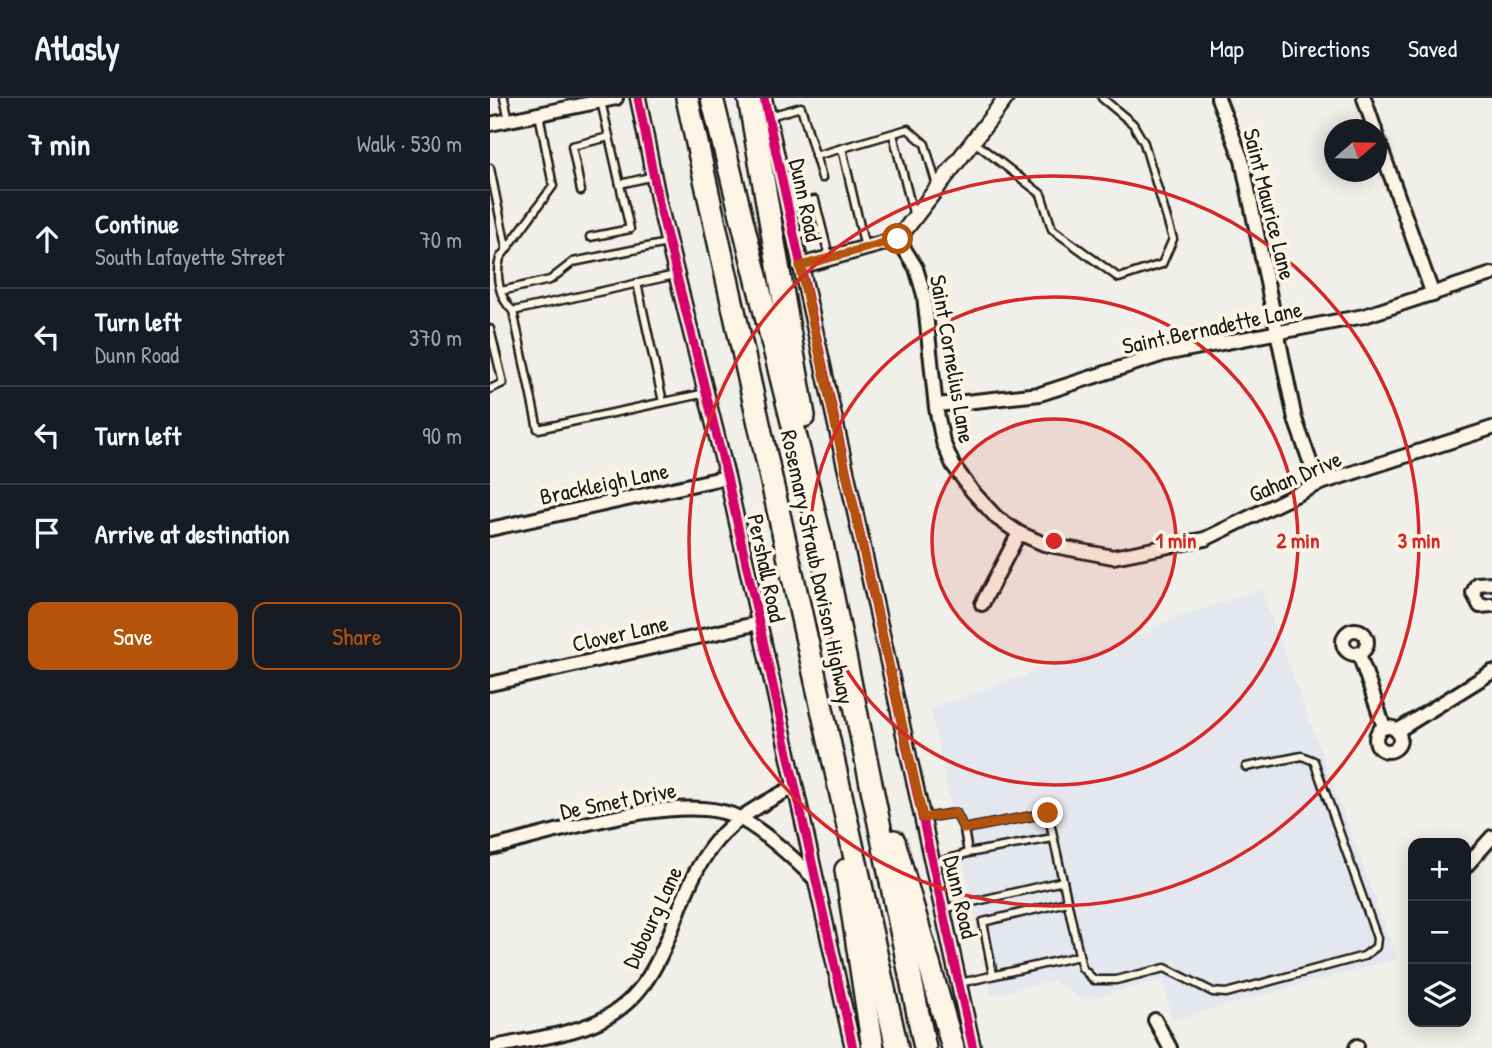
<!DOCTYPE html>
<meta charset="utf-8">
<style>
body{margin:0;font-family:"Patrick Hand",sans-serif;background:#242831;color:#f1f3f6}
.controls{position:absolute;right:21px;bottom:21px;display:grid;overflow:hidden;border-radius:14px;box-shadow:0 4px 18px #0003}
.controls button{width:63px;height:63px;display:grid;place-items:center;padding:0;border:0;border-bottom:2px solid #363941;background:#171b24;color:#f1f3f6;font:35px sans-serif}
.compass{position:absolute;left:834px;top:21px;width:63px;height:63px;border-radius:50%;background:#171b24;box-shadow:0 4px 18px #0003;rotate:70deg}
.stop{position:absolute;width:21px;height:21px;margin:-16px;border:5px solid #b45309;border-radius:50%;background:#fff}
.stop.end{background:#b45309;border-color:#fff;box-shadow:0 2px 7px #0008}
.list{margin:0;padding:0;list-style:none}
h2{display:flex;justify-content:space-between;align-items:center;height:91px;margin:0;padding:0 28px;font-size:30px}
h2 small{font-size:23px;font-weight:400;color:#9ea1a6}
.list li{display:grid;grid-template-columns:46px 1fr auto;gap:21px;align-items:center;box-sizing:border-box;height:98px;padding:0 28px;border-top:2px solid #363941}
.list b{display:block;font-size:26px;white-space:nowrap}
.list p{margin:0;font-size:23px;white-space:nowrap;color:#9ea1a6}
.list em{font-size:23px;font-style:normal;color:#9ea1a6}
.actions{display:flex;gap:14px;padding:21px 28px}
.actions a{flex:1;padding:16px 0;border:2px solid #b45309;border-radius:14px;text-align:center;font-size:24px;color:#b45309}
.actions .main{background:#b45309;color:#fff}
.icon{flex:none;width:38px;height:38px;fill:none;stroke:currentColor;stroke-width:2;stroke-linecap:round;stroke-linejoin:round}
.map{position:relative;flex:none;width:1002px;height:950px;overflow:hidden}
header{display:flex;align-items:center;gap:42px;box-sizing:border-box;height:98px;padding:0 35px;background:#171b24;border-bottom:2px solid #363941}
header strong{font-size:33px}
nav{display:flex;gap:38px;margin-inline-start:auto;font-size:24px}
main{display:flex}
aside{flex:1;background:#171b24}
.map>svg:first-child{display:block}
.built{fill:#e4e7ee}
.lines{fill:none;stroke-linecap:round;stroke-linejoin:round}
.service-casing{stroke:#1c1c1c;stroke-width:11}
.minor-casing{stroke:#1c1c1c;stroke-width:18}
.tertiary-casing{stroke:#1c1c1c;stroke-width:19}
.motorway-casing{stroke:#1c1c1c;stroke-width:26}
.service{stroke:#fcf5e5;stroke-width:6}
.minor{stroke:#fcf5e5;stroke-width:12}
.tertiary{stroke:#fcf5e5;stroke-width:14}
.motorway{stroke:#fcf5e5;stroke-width:21}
.cycleway-casing{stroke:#fcf5e5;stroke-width:13}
.cycleway{stroke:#d6006c;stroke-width:9}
.route{stroke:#b45309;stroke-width:9}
.ring{fill:none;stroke:#d62828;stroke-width:3.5}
.labels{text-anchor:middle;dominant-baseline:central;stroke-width:7;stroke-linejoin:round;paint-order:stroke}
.street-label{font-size:23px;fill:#1c1c1c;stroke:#fcf5e5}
.centre{fill:#d62828;stroke:#fcf5e5;stroke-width:3.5}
.ring-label{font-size:21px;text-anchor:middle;font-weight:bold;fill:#d62828;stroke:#fcf5e5;stroke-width:7;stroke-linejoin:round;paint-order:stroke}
</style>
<header>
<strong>Atlasly</strong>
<nav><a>Map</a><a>Directions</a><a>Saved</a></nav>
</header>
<main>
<aside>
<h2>7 min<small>Walk · 530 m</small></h2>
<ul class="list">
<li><svg class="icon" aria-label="ahead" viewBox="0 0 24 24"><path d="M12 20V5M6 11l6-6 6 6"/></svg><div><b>Continue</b><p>South Lafayette Street</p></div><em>70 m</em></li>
<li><svg class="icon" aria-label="left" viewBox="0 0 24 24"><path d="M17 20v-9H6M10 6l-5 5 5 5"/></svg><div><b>Turn left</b><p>Dunn Road</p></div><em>370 m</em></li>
<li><svg class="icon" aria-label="left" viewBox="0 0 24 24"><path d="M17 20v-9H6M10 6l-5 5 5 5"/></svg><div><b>Turn left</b></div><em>90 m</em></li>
<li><svg class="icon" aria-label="arrive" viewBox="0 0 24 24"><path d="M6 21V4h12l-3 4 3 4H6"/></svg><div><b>Arrive at destination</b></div></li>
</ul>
<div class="actions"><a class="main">Save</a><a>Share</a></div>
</aside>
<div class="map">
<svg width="1002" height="950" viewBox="0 0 1002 950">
<rect width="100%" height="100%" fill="#f1efe9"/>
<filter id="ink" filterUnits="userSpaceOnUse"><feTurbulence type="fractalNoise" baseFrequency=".0143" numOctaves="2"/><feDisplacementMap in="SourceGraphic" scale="14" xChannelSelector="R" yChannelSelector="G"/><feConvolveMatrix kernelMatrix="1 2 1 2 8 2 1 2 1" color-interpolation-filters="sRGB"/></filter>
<g filter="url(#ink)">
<path class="built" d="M771,491L907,861L682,922L673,882L594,902L564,883L502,897L440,610L661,534V529Z"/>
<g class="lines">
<g class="service-casing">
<g id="service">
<path d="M14,0L19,22"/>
<path d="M280,18L311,9L332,80"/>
<path d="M403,36L424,119"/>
<path d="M483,43L551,96L562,131L629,180L672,166L683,141L654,45L643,26L612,0"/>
<path d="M352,50L375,150"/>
<path d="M325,58L418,31L435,46L447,88"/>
<path d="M0,70L16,149"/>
<path d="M130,86L164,78"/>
<path d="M91,93L82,48L119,39"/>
<path d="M299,106L325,102L339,158"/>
<path d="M304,138L332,132"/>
<path d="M100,139L140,131L111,3"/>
<path d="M185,177L23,213L48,331L216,295"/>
<path d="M147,185L173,304"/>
<path d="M11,193L60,182L83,164L177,145"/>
<path d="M23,213C9,200 5,178 10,160L63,88L49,16"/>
<path d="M0,231L13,285L0,291"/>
<path d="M433,720L466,715L474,731L478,755"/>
<path d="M474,731L558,715L592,870L604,882H626L675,870L723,894L736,895L874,858L886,849L887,840L824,663L812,658L756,669"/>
<path d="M443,766L478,755L563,740"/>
<path d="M453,811L573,783"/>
<path d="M503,877L493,824L577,804"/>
<path d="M470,885L589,858"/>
</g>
</g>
<g class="minor-casing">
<g id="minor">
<path d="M728,0L752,62L805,321L828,386"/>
<path d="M874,0L885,32"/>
<path d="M0,26L126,0"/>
<path d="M886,36L943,197"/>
<path d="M408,141L426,170L434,197L446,310L453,344L463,367L482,393L507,420L529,435L554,446L623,459L715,441L828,386L1002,330"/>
<path d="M447,307L550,296L674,256L874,218L1002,176"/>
<path d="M0,431L237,379"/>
<path d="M1002,485L987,486L983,495L990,508L1002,507"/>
<path d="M492,506L529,435"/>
<circle cx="865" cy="544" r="12"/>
<path d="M869,556L894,629"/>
<path d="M0,586L269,525"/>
<circle cx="898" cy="641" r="12"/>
<path d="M907,633L1002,574"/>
<path d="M0,750C60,736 198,690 251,721C279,737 303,760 326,782"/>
<path d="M976,768L1002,739"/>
<path d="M665,922L680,950"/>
<path d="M0,950C35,942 76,938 109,923C184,888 178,799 227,742C248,717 277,704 305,688"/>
<path d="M866,950L867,948"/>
</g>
</g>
<g class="tertiary-casing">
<g id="tertiary">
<path d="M148,0L170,110L237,379L363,950"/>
<path d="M274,0L483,950"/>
<path d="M310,168L408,141L516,0"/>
</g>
</g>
<g class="motorway-casing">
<g id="motorway">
<path d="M197,0L407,950"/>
<path d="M222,0L331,441L435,950"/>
<path d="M259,0L314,318"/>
<path d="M404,743L463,950"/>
<path d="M356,772L383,950"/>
</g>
</g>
<use href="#service" class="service"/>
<use href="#minor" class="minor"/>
<use href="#tertiary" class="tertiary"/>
<use href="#motorway" class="motorway"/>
<g class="cycleway-casing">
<g id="cycleway">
<path d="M148,0L170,110L237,379L363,950"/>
<path d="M274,0L483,950"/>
</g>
</g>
<use href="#cycleway" class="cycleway"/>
</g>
</g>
<g class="lines" filter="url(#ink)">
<path class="route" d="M408,141L310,168L433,720L466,715L474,731L558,715"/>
</g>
<circle cx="564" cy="443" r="122" fill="#d62828" fill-opacity=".12"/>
<g class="ring">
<circle cx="564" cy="443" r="122"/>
<circle cx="564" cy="443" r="244"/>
<circle cx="564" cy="443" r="365"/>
</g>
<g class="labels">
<g class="street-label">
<text transform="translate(316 102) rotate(78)">Dunn Road</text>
<text transform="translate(780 106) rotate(76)">Saint Maurice Lane</text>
<text transform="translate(722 229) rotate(-12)">Saint Bernadette Lane</text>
<text transform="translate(463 261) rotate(80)">Saint Cornelius Lane</text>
<text transform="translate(805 378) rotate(-23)">Gahan Drive</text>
<text transform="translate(114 385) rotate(-12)">Brackleigh Lane</text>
<text transform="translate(328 469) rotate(78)">Rosemary Straub Davison Highway</text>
<text transform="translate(277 470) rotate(78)">Pershall Road</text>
<text transform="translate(130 535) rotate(-13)">Clover Lane</text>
<text transform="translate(128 702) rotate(-11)">De Smet Drive</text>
<text transform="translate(471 799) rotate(77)">Dunn Road</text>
<text transform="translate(162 819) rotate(-65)">Dubourg Lane</text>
</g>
</g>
<circle cx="564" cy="443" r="10" class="centre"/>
<g class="ring-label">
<text x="686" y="450">1 min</text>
<text x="808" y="450">2 min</text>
<text x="929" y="450">3 min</text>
</g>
</svg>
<div class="controls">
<button>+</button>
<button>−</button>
<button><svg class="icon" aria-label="layers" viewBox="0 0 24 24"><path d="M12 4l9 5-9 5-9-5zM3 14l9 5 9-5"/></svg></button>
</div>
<svg class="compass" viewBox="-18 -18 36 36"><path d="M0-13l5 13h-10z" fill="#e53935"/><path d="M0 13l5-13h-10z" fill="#9ea1a6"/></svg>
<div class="stop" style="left:408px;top:141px"></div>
<div class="stop end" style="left:558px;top:715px"></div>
</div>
</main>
